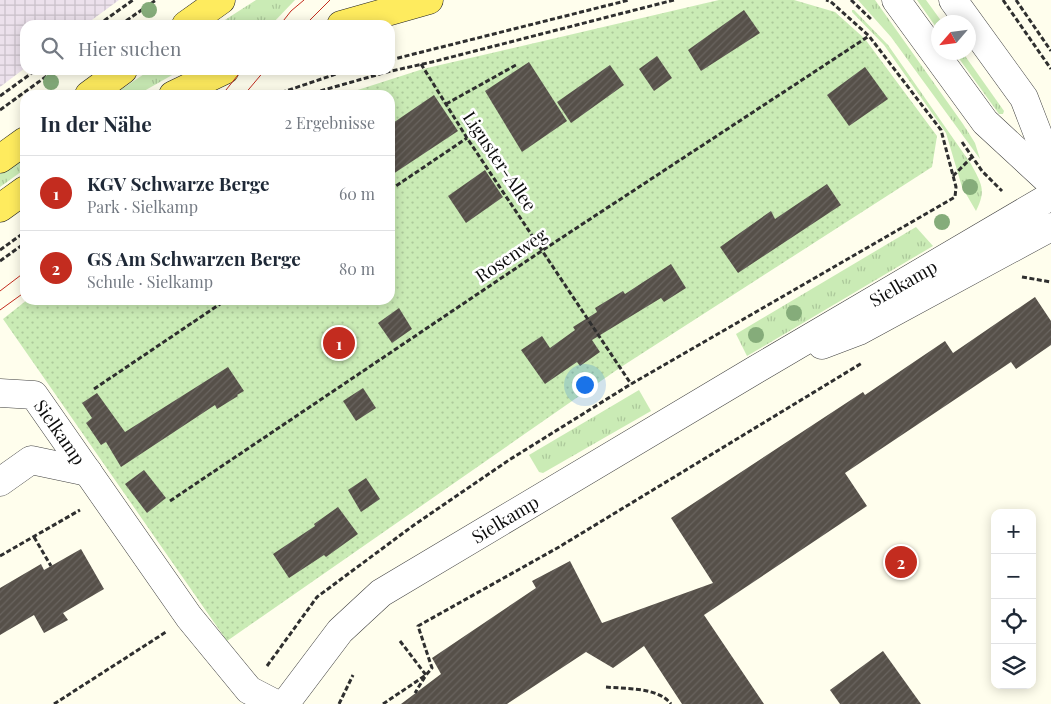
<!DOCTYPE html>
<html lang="de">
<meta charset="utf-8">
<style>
body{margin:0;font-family:"Playfair Display",serif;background:#f2f2f3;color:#1f2937}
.controls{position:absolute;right:15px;bottom:15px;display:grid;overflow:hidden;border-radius:10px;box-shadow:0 2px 12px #0003}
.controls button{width:45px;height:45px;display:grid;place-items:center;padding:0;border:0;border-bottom:1px solid #e0e1e3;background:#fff;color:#1f2937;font:25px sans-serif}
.compass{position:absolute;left:931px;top:15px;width:45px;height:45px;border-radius:50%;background:#fff;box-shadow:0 2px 12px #0003;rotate:242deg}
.you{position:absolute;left:584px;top:384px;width:18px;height:18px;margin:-12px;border:4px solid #fff;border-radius:50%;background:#1a73e8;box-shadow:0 0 0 8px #1a73e833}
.badge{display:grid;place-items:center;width:32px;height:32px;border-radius:50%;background:#c32c1f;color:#fff;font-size:16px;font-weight:700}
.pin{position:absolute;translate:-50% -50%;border:2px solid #fff;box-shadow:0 1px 5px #0006}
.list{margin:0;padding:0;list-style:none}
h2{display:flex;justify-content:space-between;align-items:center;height:65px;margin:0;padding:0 20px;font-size:21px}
h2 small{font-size:16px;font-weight:400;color:#747a83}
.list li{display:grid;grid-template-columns:32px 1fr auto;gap:15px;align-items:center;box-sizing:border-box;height:75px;padding:0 20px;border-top:1px solid #e0e1e3}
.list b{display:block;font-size:19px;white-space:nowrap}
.list p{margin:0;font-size:16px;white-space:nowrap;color:#747a83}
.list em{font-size:16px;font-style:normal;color:#747a83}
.icon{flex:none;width:28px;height:28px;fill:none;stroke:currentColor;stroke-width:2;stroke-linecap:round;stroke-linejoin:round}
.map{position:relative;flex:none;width:1051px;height:704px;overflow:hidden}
.search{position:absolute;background:#fff;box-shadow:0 2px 12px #0003;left:20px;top:20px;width:375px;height:55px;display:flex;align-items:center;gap:12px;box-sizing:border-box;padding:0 18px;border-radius:15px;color:#747a83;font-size:19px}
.panel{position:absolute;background:#fff;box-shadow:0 2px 12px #0003;left:20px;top:90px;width:375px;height:215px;border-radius:15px}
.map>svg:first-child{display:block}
.industrial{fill:url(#industrial-grid)}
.grass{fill:url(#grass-tufts)}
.garden{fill:url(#garden-dots)}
.building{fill:url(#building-hatch)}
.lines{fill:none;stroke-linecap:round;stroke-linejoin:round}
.minor-casing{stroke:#404040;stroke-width:29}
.major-casing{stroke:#1e1e1e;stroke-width:29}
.path{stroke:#2f2f2f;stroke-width:3;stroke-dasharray:5 2.5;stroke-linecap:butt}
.minor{stroke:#fff;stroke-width:28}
.major{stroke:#feeb5e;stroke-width:28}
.tram{stroke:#c32c1f;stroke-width:1}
.tree{fill:#85ac7a}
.labels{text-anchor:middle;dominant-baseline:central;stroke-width:5;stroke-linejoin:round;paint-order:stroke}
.street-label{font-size:18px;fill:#0d0d0d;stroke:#fff}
</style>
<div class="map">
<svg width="1051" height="704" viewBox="0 0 1051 704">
<defs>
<pattern id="industrial-grid" width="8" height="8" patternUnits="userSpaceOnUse" patternTransform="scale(1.25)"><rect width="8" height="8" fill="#ece1ec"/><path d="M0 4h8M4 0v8" fill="none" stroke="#c9c0c9"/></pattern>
<pattern id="grass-tufts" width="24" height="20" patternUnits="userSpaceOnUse" patternTransform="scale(1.25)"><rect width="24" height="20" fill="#caebb5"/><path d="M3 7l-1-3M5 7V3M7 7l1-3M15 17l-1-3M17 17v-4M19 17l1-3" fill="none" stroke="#acc89a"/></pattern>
<pattern id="garden-dots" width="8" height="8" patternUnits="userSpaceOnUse" patternTransform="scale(1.25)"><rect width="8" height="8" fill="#caebb5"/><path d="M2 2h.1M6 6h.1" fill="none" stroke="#acc89a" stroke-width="1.8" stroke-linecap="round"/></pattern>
<pattern id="building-hatch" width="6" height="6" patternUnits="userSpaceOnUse" patternTransform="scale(1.25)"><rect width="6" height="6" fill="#565049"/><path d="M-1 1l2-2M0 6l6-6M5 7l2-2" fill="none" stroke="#69645f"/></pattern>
</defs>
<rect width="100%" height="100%" fill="#fffeed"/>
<path class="industrial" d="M0,0H119L85,25H25V68L0,87Z"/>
<g class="grass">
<path d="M256,0H295L271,25H217Z"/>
<path d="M858,0H875L963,124L975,143L980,159L891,37Z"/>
<path d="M917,0H926L942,22H938V30Z"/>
<path d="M852,10H854L888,45L971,164C981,183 987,190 976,211L962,187L946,133L884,45L852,12Z"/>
<path d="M955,53H963L1004,111L1003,114H999Z"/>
<path d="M150,70H181L137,95H113Z"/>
<path d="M25,155V169L0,187V174Z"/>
<path d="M916,227L933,246L747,356L736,334Z"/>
<path d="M639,390L651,411L543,473L539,472L529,455Z"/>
</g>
<path class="garden" d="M719,0H794L835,12L865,39L937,136L932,167L621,367L227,641L3,319L27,300H390V95H342L423,69Z"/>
<g class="building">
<path d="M744,10L760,33L701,71L688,50Z"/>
<path d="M657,56L672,78L654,91L639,69Z"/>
<path d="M529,62L567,121L522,152L485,91Z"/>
<path d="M610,65L624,85L571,123L557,102Z"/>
<path d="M865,67L888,99L849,126L827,95Z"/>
<path d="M434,95L458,131L390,176V125Z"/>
<path d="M485,170L503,197L466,223L448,196Z"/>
<path d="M827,184L841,205L738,273L720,247L771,211L775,219Z"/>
<path d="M671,264L686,288L664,302L661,298L592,340L600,352L580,366L577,362L545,384L521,350L542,336L550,348L575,330L573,327L597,312L595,308L623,291L625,294Z"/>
<path d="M1035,297L1051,321V345L1016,369L1011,362L845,473L867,506L704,615L764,704H682L644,646L613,668L586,652L507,704H401L441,674L432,658L536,588L532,581L570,561L602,623L713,583L671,518L863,392L865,395L945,341L953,353Z"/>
<path d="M399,308L412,329L392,343L378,323Z"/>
<path d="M228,367L244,391L237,395L238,396L217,409L215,405L121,467L106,442L101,445L86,423L92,418L82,403L97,393L125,432Z"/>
<path d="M363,388L376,408L356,421L343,401Z"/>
<path d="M144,470L166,498L147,513L125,484Z"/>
<path d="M366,478L380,499L361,512L348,490Z"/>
<path d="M338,507L358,534L326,557L324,555L289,578L273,554L315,526L314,524Z"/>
<path d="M81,549L104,589L63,613L68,620L44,633L34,615L0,635V588L41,564L44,570Z"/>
<path d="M883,651L921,704H840L830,690Z"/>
</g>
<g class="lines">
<g class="minor-casing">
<g id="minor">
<path d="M896,0L985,122L1051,183"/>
<path d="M953,0L1024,98L1051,168"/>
<path d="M822,345L859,331L1051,227"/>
<path d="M0,393L34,395L189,617L249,690L276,704"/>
<path d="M0,482L31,460L88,472"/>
<path d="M285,704L340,631L381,593L755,370L1051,196"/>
</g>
</g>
<g class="major-casing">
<g id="major">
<path d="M186,25L221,0"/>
<path d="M341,25L429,0"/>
<path d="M89,95L123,70"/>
<path d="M173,95L225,70"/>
<path d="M0,159L25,141"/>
<path d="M0,208L25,190"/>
</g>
</g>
<g class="path">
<path d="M851,0L872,20"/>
<path d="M1003,0L1051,69"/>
<path d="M1016,0L1051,51"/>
<path d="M98,25L133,0"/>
<path d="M120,25L156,0"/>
<path d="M390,60L629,0"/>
<path d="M421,64L467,138L631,384"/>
<path d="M274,95L348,70"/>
<path d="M306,95L387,72L432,62L674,0"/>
<path d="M0,96L36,70"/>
<path d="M446,104L516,65"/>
<path d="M0,110L55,70"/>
<path d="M962,142L982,171L1002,191"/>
<path d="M953,176L972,157"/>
<path d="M390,190L467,138"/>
<path d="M0,250L25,232"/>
<path d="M0,261L25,243"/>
<path d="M1022,277L1051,282"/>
<path d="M94,389L226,300"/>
<path d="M170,501L543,250L869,36"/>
<path d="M34,537L51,566"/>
<path d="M0,556L80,510"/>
<path d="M400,641L426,675L415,693"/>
<path d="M267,666L317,597L414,525L509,460L631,384L955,197L956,187L941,130L869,36L830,1L826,0"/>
<path d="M606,687C626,689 658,687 671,704"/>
<path d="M54,704L166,632"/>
<path d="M339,704L353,675"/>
<path d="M383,704L426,675L432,668L418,626L559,547L862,363"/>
</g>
<use href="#minor" class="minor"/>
<use href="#major" class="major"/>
<g class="tram">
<path d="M280,25L291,11L304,0"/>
<path d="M305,25L330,0"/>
<path d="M222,95L242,70"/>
<path d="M244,95L265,70"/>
<path d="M0,291L25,272"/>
<path d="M0,310L25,292"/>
</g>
</g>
<g class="tree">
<circle cx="149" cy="10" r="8"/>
<circle cx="51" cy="82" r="8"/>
<circle cx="970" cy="187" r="8"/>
<circle cx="942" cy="222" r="8"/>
<circle cx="794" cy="313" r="8"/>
<circle cx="756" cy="335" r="8"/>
</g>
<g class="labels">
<g class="street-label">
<text transform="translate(500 161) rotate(56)">Liguster-Allee</text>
<text transform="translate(511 255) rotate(-34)">Rosenweg</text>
<text transform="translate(903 283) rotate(-30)">Sielkamp</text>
<text transform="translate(60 432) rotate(55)">Sielkamp</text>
<text transform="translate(505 519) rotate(-31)">Sielkamp</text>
</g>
</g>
</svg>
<div class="controls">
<button>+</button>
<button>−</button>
<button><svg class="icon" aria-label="locate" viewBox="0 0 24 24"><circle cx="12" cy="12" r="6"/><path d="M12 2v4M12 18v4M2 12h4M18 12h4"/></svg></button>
<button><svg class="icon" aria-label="layers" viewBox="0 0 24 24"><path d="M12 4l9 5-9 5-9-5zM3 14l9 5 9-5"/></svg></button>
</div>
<svg class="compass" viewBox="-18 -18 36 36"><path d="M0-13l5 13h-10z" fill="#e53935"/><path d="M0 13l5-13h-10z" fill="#747a83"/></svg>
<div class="you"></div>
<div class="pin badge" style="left:339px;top:343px">1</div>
<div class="pin badge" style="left:901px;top:562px">2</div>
<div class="search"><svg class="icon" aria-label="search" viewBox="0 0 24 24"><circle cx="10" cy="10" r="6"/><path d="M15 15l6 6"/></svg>Hier suchen</div>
<section class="panel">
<h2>In der Nähe<small>2 Ergebnisse</small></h2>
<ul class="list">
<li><span class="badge">1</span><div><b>KGV Schwarze Berge</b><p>Park · Sielkamp</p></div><em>60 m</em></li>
<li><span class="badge">2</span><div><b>GS Am Schwarzen Berge</b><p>Schule · Sielkamp</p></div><em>80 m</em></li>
</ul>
</section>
</div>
